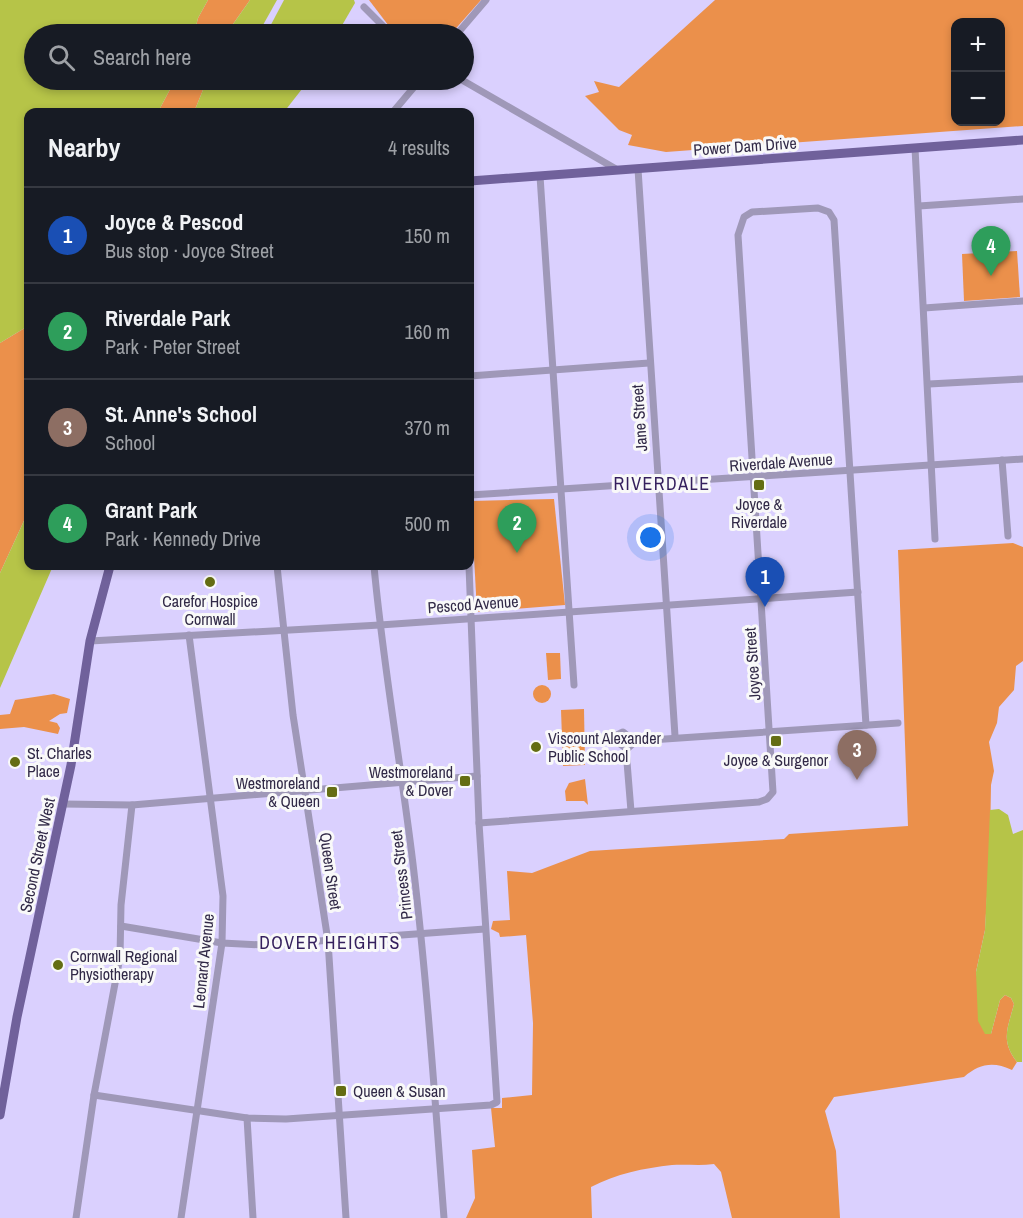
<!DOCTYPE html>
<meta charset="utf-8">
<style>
body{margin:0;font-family:"Archivo Narrow",sans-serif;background:#242831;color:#f1f3f6}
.controls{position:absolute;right:18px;top:18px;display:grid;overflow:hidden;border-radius:12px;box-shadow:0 3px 9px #0003}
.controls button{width:54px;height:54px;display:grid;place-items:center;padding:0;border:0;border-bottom:2px solid #363941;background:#171b24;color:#f1f3f6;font:30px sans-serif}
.you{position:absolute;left:651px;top:538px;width:21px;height:21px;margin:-15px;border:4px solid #fff;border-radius:50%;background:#1a73e8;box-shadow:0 0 0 9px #1a73e833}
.badge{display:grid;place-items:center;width:39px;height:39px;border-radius:50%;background:#0b8043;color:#fff;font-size:20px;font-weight:700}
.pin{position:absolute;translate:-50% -50px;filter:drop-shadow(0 2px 3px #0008)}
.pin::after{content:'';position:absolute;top:32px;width:21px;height:18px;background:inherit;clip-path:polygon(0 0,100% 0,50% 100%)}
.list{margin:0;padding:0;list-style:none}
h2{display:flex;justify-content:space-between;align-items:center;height:78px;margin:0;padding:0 24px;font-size:26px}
h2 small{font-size:20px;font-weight:400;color:#9ea1a6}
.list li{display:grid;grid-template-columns:39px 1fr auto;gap:18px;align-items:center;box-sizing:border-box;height:96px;padding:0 24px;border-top:2px solid #363941}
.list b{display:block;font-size:22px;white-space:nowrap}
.list p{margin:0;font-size:20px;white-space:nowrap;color:#9ea1a6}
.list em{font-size:20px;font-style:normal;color:#9ea1a6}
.icon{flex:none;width:33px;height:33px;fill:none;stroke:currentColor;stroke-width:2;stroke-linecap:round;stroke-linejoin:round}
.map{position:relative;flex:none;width:1023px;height:1218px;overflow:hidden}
.search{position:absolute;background:#171b24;box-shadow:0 3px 9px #0003;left:24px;top:24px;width:450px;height:66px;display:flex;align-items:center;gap:15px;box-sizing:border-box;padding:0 21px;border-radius:33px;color:#9ea1a6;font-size:22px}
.panel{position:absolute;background:#171b24;box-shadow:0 3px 9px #0003;left:24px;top:108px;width:450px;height:462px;border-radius:12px}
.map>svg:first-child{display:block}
.green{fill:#eb904b;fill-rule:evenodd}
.water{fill:#b6c448}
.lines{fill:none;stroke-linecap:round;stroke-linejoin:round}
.minor{stroke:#9f98b8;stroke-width:7}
.major{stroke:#70619b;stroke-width:9}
.poi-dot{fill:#646d13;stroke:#f9f9f9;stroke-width:2}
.labels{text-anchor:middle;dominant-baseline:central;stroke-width:6;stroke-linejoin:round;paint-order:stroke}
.street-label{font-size:16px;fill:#312947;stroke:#f9f9f9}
.poi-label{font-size:16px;fill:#312947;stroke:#f9f9f9;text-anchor:start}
.neighbourhood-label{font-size:18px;letter-spacing:1.5px;fill:#341f5d;stroke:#f9f9f9}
</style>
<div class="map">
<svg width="1023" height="1218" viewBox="0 0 1023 1218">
<rect width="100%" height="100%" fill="#dad0fe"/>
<g class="green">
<path d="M208,0H250L226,34H194L198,18Z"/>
<path d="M369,0H481L451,34H395Z"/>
<path d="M715,0H1023V126L666,152L628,145L632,135L619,130L585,96L599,92L594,81L619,87ZM956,22H1000V122H956Z"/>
<path d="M175,80H207L194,112H158Z"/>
<path d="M1017,251L1020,297L964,301L962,254Z"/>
<path d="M28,326V512L0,573V343Z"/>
<path d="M554,499L565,605L477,612L471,501Z"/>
<path d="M1013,543L1023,547V661L1016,666L1014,690L999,707L997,723L989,742L994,771L991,785L990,845L985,930L976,972L991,1034L1000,1000L1005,995L1011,998L1014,1004C1008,1028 1000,1040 1017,1062L1012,1070C993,1061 979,1064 964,1077L834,1097L825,1111L836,1151L840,1218H732L721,1172L714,1164C700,1166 686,1164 672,1165C644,1168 616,1174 591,1187L592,1218H466L475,1198L472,1150L495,1147L491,1108H502V1098L532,1095L533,1023L526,935L500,937L499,933L491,929L493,921L510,920L507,871L532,873L590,851L784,839L789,834L908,826L898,550Z"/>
<path d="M546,653H560L561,679L548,680Z"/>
<circle cx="542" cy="694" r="9"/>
<path d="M54,694L70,699L67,713L60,714L49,721L57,723L60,728L58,734L24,727L0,729V715L10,714L15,700Z"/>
<path d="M584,709L585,765L563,766L561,710Z"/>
<path d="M585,779L588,805L584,801H566L565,791L569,783Z"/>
</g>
<g class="water">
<path d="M0,0H208L198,18L194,34H34V80H175L158,112H28V326L0,343Z"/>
<path d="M250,0H277L258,34H226Z"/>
<path d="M284,0H354L355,3L337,34H266Z"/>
<path d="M207,80H309L284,112H194Z"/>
<path d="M28,512V566H53L0,688V573Z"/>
<path d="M999,809L1008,815L1013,834L1023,830L1022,1062H1017C1000,1040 1008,1028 1014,1004L1011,998L1005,995L1000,1000L991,1034H985L978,1021L976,972L985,930L990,810Z"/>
</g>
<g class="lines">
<g class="minor">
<path d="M364,7L391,34"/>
<path d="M457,34L486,0"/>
<path d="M462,80L616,169"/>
<path d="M393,112L420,80"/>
<path d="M915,148L935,539"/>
<path d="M638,169L675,736"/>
<path d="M540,176L574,685"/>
<path d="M919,206L1023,199"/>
<path d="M924,308L1023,301"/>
<path d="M470,376L649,363"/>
<path d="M929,384L1023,379"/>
<path d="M1002,460L1008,536"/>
<path d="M470,495L1023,459"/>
<path d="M277,566L293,715L328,941L346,1218"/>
<path d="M374,566C383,665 401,764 413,864C427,981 435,1100 444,1218"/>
<path d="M90,641L380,625L858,592"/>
<path d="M627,749L617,742V735L623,732L634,741"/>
<path d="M63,804L132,805L477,776"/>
<path d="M631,811L626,750L636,741L898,723"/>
<path d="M479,823L759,802L767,799L773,792L738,235L744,217L752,212L818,208L829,212L834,220L866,725"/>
<path d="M121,926L222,943L263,945L485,929"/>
<path d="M94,1095L247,1118L286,1119L491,1105L497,1102L479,823L469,566"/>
<path d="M247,1118L253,1218"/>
<path d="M76,1218L94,1095L120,957L121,905L132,805"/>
<path d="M181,1218L222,943L223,896L189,635"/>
</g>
<g class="major">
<path d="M470,181L1023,140"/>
<path d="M0,1115L17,1017L71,765L90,641L110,566"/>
</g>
</g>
<g class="poi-dot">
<rect x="753" y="479" width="12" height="12" rx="3"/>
<circle cx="210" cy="582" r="6"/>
<rect x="770" y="735" width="12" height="12" rx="3"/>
<circle cx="536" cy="747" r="6"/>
<circle cx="15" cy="762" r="6"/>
<rect x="459" y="775" width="12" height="12" rx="3"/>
<rect x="326" y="786" width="12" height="12" rx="3"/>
<circle cx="58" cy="965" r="6"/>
<rect x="335" y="1085" width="12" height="12" rx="3"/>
</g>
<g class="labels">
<g class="street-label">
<text transform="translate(745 146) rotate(-4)">Power Dam Drive</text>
<text transform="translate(639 418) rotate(-94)">Jane Street</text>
<text transform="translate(781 462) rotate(-4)">Riverdale Avenue</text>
<text transform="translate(473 604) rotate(-4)">Pescod Avenue</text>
<text transform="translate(752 664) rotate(-94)">Joyce Street</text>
<text transform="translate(37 855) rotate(-78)">Second Street West</text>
<text transform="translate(331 871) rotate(82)">Queen Street</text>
<text transform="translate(401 875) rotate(-97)">Princess Street</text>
<text transform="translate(203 961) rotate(-84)">Leonard Avenue</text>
</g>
<g class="poi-label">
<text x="759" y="504" text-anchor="middle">Joyce &amp;<tspan x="759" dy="18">Riverdale</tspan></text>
<text x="210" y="601" text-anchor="middle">Carefor Hospice<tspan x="210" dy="18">Cornwall</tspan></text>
<text x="548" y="738">Viscount Alexander<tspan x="548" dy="18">Public School</tspan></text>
<text x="27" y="753">St. Charles<tspan x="27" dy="18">Place</tspan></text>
<text x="776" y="760" text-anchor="middle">Joyce &amp; Surgenor</text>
<text x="453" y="772" text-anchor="end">Westmoreland<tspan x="453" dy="18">&amp; Dover</tspan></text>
<text x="320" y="783" text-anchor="end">Westmoreland<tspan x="320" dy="18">&amp; Queen</tspan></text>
<text x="70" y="956">Cornwall Regional<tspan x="70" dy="18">Physiotherapy</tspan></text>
<text x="353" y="1091">Queen &amp; Susan</text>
</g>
<g class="neighbourhood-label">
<text x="662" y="483">RIVERDALE</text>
<text x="330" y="942">DOVER HEIGHTS</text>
</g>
</g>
</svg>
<div class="controls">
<button>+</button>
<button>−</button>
</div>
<div class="you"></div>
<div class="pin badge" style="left:765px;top:607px;background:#1a4fb4">1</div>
<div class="pin badge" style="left:517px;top:553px;background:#2e9e5b">2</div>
<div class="pin badge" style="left:857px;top:780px;background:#8d6e63">3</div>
<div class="pin badge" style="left:991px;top:276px;background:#2e9e5b">4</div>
<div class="search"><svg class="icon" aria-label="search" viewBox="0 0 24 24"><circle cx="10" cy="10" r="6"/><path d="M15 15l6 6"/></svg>Search here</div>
<section class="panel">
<h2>Nearby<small>4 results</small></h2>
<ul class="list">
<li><span class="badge" style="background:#1a4fb4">1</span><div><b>Joyce &amp; Pescod</b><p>Bus stop · Joyce Street</p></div><em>150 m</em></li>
<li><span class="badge" style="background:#2e9e5b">2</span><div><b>Riverdale Park</b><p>Park · Peter Street</p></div><em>160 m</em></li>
<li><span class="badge" style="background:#8d6e63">3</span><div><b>St. Anne's School</b><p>School</p></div><em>370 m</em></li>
<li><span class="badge" style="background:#2e9e5b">4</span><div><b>Grant Park</b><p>Park · Kennedy Drive</p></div><em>500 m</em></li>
</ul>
</section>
</div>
